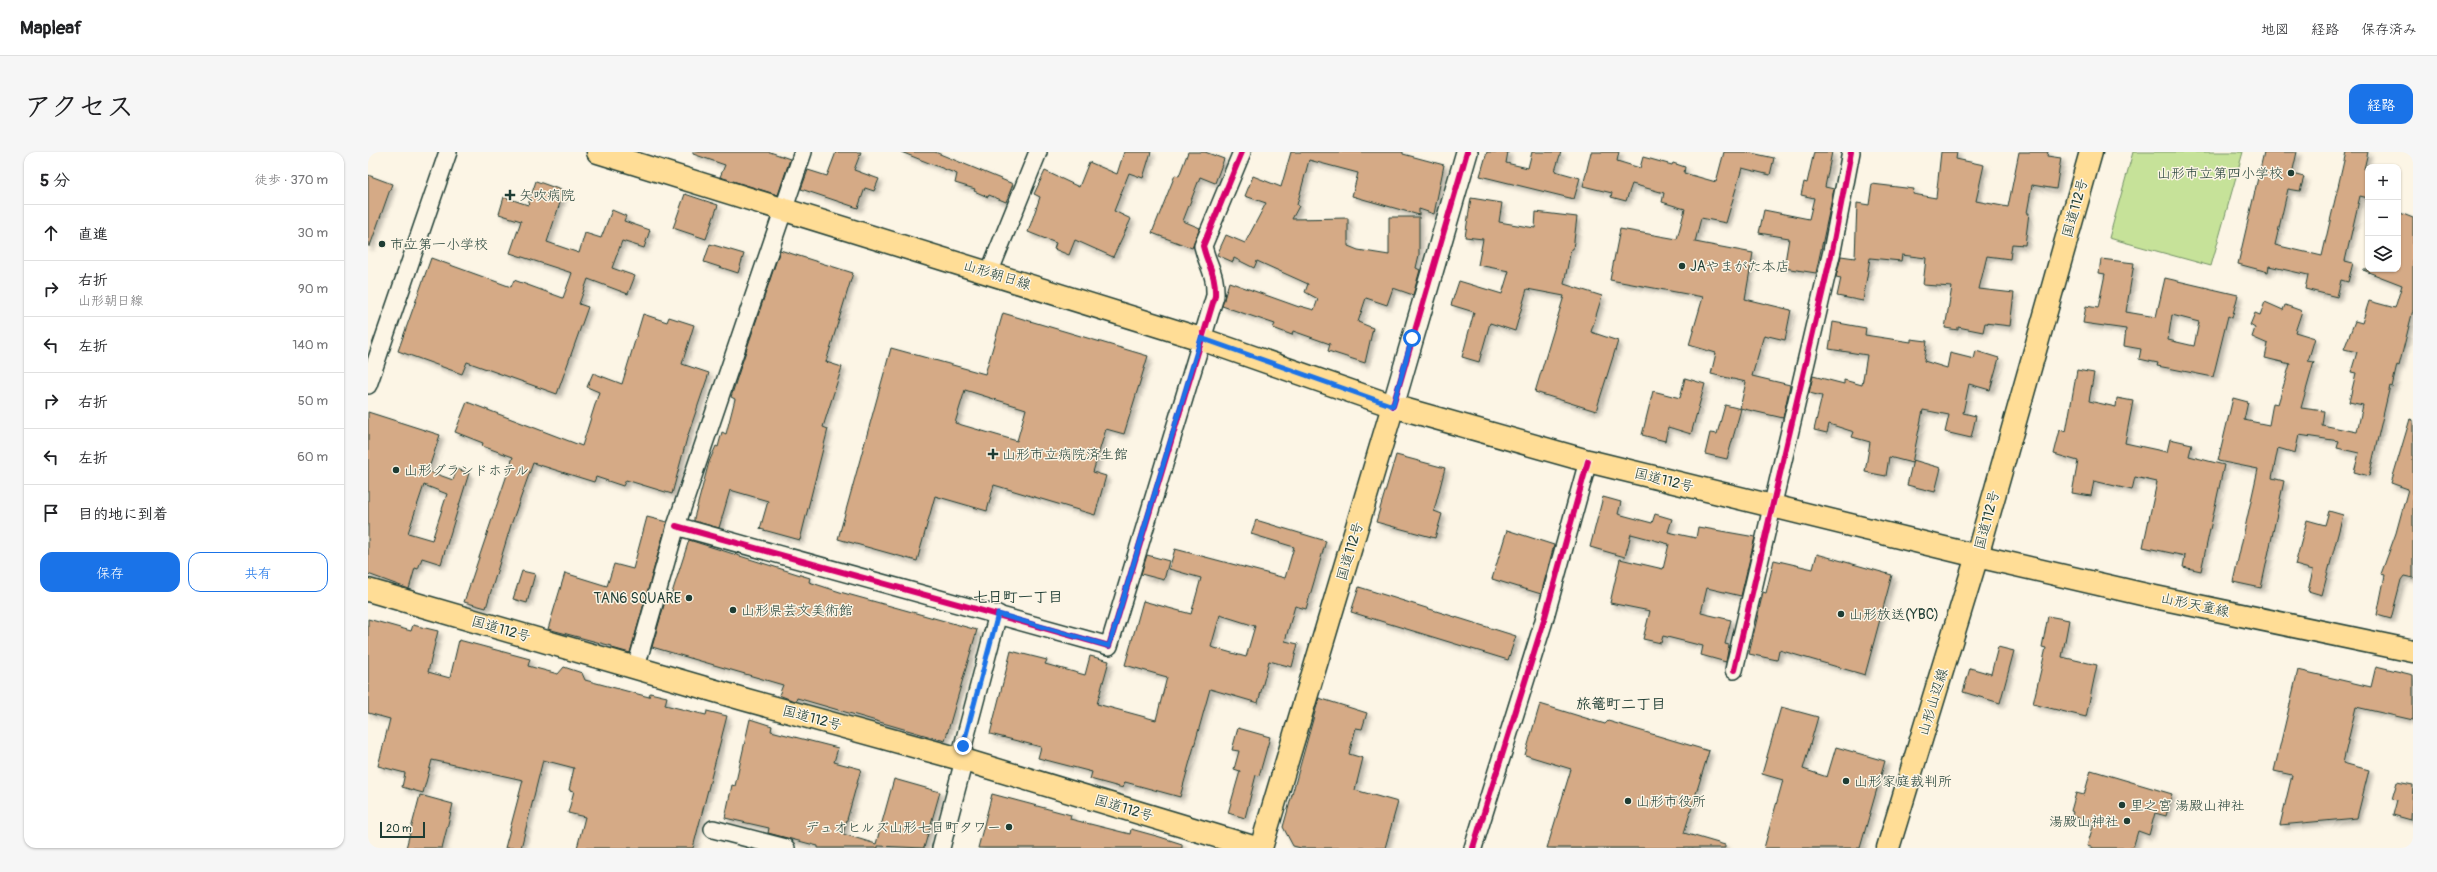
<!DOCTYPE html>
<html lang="ja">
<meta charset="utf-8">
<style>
body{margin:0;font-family:Pangolin,"Klee One",sans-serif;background:#f6f6f6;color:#202124}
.controls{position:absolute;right:12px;top:12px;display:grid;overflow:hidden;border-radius:8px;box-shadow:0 1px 3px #0004}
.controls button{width:36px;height:36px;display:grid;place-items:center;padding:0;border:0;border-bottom:1px solid #e0e0e0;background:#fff;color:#202124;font:20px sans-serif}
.scale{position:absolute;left:12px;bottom:10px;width:45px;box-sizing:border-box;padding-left:4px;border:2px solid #1f3d34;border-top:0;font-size:11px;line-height:14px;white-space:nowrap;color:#1f3d34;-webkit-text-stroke:3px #fcf5e5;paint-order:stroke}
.stop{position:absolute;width:12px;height:12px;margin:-9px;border:3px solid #1a73e8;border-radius:50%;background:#fff}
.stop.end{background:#1a73e8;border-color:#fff;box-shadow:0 1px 4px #0008}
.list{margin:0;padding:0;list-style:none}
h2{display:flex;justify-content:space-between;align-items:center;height:52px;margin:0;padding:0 16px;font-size:17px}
h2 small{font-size:13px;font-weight:400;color:#757577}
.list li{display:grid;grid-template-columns:26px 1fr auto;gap:12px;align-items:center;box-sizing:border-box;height:56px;padding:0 16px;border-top:1px solid #e0e0e0}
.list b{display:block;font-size:15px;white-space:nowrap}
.list p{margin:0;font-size:13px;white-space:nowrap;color:#757577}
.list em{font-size:13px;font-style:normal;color:#757577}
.actions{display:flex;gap:8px;padding:12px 16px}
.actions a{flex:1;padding:9px 0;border:1px solid #1a73e8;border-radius:12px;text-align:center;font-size:14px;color:#1a73e8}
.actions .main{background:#1a73e8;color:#fff}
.icon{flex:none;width:22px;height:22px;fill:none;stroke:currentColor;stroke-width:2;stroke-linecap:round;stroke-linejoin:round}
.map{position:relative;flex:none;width:2045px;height:696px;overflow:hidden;border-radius:12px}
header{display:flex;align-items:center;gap:24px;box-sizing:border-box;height:56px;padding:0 20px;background:#fff;border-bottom:1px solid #e0e0e0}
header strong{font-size:19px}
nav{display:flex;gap:22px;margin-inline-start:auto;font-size:14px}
.intro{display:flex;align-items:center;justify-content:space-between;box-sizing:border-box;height:96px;padding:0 24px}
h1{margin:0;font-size:28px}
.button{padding:10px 18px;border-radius:12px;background:#1a73e8;color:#fff;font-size:14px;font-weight:700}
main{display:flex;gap:24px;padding:0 24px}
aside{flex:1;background:#fff;border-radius:12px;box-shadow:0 1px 3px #0004}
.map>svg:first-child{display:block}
.green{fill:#c6e299;stroke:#729066}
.building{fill:#d5aa86;stroke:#1f3d34;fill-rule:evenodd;filter:url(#shadow)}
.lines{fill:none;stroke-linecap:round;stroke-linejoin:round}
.minor-casing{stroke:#1f3d34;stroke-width:20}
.tertiary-casing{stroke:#1f3d34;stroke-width:24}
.primary-casing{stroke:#1f3d34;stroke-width:25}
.trunk-casing{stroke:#1f3d34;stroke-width:25}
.minor{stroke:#fcf5e5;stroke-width:17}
.tertiary{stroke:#fcf5e5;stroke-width:21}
.primary{stroke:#ffdd96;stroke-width:22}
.trunk{stroke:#ffdd96;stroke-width:22}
.cycleway-casing{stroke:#fcf5e5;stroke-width:8}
.cycleway{stroke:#d6006c;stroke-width:6}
.route{stroke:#1a73e8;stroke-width:5}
.poi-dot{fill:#1f3d34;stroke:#fcf5e5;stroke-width:1.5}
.labels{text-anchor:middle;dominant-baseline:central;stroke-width:3;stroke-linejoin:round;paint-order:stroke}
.poi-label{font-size:14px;fill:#1f3d34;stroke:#fcf5e5;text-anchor:start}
.street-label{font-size:14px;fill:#1f3d34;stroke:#fcf5e5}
.neighbourhood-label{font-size:15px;font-weight:bold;fill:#1f3d34;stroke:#fcf5e5}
</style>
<header>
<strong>Mapleaf</strong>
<nav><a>地図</a><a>経路</a><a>保存済み</a></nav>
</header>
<div class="intro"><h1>アクセス</h1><a class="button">経路</a></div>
<main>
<aside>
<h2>5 分<small>徒歩 · 370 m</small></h2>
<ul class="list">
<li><svg class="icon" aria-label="ahead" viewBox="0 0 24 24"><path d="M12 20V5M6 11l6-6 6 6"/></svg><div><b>直進</b></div><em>30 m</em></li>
<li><svg class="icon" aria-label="right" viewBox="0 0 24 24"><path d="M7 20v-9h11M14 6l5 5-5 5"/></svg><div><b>右折</b><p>山形朝日線</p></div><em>90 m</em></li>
<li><svg class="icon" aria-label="left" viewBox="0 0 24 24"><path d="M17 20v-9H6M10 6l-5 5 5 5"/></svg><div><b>左折</b></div><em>140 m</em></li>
<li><svg class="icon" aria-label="right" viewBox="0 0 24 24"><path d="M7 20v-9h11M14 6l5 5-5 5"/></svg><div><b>右折</b></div><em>50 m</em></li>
<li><svg class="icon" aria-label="left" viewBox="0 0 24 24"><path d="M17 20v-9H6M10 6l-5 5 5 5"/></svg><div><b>左折</b></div><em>60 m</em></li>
<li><svg class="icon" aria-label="arrive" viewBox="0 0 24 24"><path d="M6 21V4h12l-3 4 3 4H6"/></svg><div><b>目的地に到着</b></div></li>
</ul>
<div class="actions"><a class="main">保存</a><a>共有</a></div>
</aside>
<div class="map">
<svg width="2045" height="696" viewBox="0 0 2045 696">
<defs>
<filter id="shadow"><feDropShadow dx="3.5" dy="3.5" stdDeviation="2" flood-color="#0004"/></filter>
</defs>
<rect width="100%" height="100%" fill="#fcf5e5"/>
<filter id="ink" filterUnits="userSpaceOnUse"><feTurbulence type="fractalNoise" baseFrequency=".025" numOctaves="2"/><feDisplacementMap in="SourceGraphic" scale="8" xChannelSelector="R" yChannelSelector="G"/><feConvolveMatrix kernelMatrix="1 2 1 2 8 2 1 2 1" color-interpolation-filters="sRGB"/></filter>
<g filter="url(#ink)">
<path class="green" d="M1765,0H1875L1843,114L1741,86Z"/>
<g class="building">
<path d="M325,0H402L422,7L410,43L352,25L357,13L325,2Z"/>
<path d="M468,0H493L486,18L511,27L506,39L497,36L490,56L433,37L440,18L459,24Z"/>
<path d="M533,0H567L645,32L638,50L621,43L620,45L606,39L607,37L587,31L589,22Z"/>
<path d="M756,0H783L775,26L761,21L746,59L763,67L745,105L707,88L701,103L686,97L688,91L660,80L672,45L666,42L677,19L711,35L721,10L749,22Z"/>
<path d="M820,0H837L856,7L847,31L832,25L815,69L832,76L824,96L784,81L807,23L811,24Z"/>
<path d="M923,0H1035V2L1076,13L1066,62L1051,57V63L984,44L990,21L941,8L929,53L931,54L924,67L980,66V94L990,98L1021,103V65H1051V103L1048,116L1052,118L1045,143L1025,136L1019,153L998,146L990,170L1005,176L997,211L960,199L962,192L925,179L924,183L905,176L907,172L854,154L861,130L931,155L932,154L946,158L950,147L937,140L940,132L889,109L886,116L866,106L865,110L849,103L858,83L877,91L898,51L877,44L885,24L913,35Z"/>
<path d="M1119,0H1140L1138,11L1160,16L1164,0H1193L1187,19L1212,26L1206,47L1112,24Z"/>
<path d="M1223,0H1251L1249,9L1272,16L1275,5L1304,13L1305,11L1317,15L1316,21L1348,30L1356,0H1379L1406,6L1402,23L1374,16L1358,71L1333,66L1327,90L1385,101L1377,147L1423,158L1417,188L1396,183L1384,224L1422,233L1415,266L1372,256L1378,230L1343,222L1348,201L1321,193L1335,145L1242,128L1252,77L1309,87L1317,57L1294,50L1296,41L1264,32L1258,49L1243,45L1244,41L1215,34Z"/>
<path d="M1446,0H1464L1457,35L1466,37L1448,121L1416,116L1421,86L1391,81L1396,58L1441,67L1446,46L1433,43L1436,30L1439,31Z"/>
<path d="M1573,0H1589L1588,7L1616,13L1608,49L1640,55L1651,0H1680L1679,4L1693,6L1688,37L1664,33L1659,61H1661L1657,93L1644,92L1642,107L1619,104L1611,137L1646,141L1642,174L1617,171L1615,180L1590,175V178L1577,176L1584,135L1555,133L1558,106L1534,103L1533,109L1502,106L1495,149L1469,144L1473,126L1468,125L1473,104L1487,106L1489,51L1501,53L1504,32L1546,37L1545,42L1568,46Z"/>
<path d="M1896,0H1929L1924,22L1936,25L1932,39L1920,37L1907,93L1954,104L1978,0H2000L1996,17L2000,18V46L1992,44L1977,109L1985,111L1980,130L1973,128L1969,145L1937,137L1940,123L1901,114L1900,120L1870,112Z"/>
<path d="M0,23L24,32L2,94H0Z"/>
<path d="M168,29L196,39L179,90L211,101L217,81L233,86L244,58L258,64L256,69L282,78L276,96L254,89L244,116L267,124L260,142L220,127L211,152L220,155L189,242L99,210L94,222L30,199L63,106L143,135L146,128L195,146L204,121L142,101L153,69L131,62L136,45L160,53Z"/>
<path d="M317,42L350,53L338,87L305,76Z"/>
<path d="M1103,46L1134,51L1131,70L1167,76L1168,60L1209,65L1205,97H1203L1196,132L1234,144L1223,180L1250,189L1228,259L1167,240L1196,144L1159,137L1147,179L1122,171L1111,210L1094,205L1106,160L1083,153L1091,129L1134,142L1141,119L1110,113L1115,87L1097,85Z"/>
<path d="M2030,60L2045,66V158L2031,214L2029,213L2024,235L2022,234L2001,324L1986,320L1991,301L1969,296L1971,289L1931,283L1927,301L1910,296L1904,326L1916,329L1893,436L1865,430L1890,317L1850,309L1865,246L1880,250L1876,268L1901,273L1905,251L1910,252L1922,212L1897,206L1900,192L1884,185L1887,176L1882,173L1887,161L1892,163L1897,150L1915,158L1917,153L1934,159L1927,180L1947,186L1940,209L1946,210L1933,256L1956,259L1954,273L1989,280L1995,253L1981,250L1988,221L1983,220L1989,200L1976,197L1987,169L1994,171L2001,149L2027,156L2034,133L1995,118L2030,117Z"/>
<path d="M342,92L376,102L370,121L336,110Z"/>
<path d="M412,98L485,121L458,210L474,215L455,275L460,277L432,388L392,377L400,349L362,338L351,376L326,369V366L341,310L348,294L350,295L354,280L358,282L367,247L363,245L371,220Z"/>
<path d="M1733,107L1766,111L1758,160L1788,165L1797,126L1870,143L1864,166L1860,164L1845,225L1800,216L1789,214L1790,211L1771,207L1773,197L1756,194L1758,177L1715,171L1718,154L1730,156L1737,122L1731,121ZM1804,163L1831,170L1826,194L1800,188Z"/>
<path d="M635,161L780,204L756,282L738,277L725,320L738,324L727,363L626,333L619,359L567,344L549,409L470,387L523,196L617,222ZM597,238L658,257L649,289L587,271Z"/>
<path d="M275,162L299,170L301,165L326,173L314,212L341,221L319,286L304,342L258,328L255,334L228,325L226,330L165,311L143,373L118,456L96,450L145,305L114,294L115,291L87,280L99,250L214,294L231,240L219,235L225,221L254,232Z"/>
<path d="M1465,170L1498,176L1497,183L1543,190V187L1559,189L1556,209L1579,216L1582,201L1606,207L1608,199L1631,206L1622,238L1601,232L1595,261L1608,264L1603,286L1577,280L1581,263L1555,258L1544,311L1521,305L1518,324L1497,320L1502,290L1484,285L1486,280L1461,272L1459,281L1446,278L1454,244L1441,241L1445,224L1476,232V228L1494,233L1499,203L1461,197Z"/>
<path d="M1709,218L1726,221L1721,249L1748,255L1749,246L1765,249L1757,291L1799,300L1802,287L1824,292L1821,304L1856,313L1833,419L1815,415L1817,404L1775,395L1789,330L1767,325L1764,338L1726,329L1723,344L1704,341L1710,309L1686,302L1692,278L1698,280Z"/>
<path d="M1317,226L1337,232L1323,282L1300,275L1297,289L1274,283L1285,239L1312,246Z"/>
<path d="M1357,253L1373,257L1359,307L1337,302L1342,281L1349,282Z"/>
<path d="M0,260L72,283L60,319L85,328L89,317L101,321L73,412L54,406L50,417L47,416L41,437L0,422ZM56,333L79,342L64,388L40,381Z"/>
<path d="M2042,267L2045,268V426L2036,424L2033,428L2023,467L2009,463L2017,423L2013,422L2028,381L2040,337L2023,331Z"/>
<path d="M1028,303L1077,316L1066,359L1074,362L1067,386L1008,370Z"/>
<path d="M1545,308L1573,316L1567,340L1539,333Z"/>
<path d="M1235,345L1253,350L1250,362L1284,371L1287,362L1304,367L1300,380L1328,386L1330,375L1387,385L1373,444L1339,436L1333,461L1363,468L1357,492L1361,493L1358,510L1333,503L1335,494L1295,484L1293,491L1275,487L1282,459L1242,451L1252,407L1295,417L1301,392L1263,382L1257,405L1222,395Z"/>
<path d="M1961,359L1975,363L1954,443L1940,439L1945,418L1927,413L1939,368L1957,373Z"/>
<path d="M279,365L299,370L262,501L244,496V494L180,477L197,421L239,434L246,412L265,417Z"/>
<path d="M888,368L958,389L938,457L927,454L917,489L930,492L924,515L901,509L890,551L842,537L812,645L757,630L755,636L722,627L724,620L670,606L673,595L622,582L643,499L679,508L677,512L717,523L722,504L741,509L729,552L788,568L799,525L757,513L775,449L823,462L833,426L801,417L807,397L917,426L926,395L883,382ZM852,463L887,474L878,505L843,495Z"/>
<path d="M1139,378L1186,393L1173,442L1124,427Z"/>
<path d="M321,388L442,426L441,430L472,440L609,478L577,589L429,546L428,549L421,547L411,543L415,533L284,495L298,446L302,447Z"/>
<path d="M1449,402L1524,423L1497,523L1411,498L1409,508L1381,502L1395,440L1398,441L1406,408L1445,417Z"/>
<path d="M779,403L801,409L796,428L773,422Z"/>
<path d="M154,419L167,422L159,451L145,447Z"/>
<path d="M991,435L1148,484L1140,508L983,460Z"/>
<path d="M1680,464L1701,468L1694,505L1729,513L1718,565L1665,552L1678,496L1674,495Z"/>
<path d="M0,467L43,479L45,473L70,479L60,520L82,526L91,488L162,507L160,514L190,522L196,515L214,521L217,528L281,545L282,541L299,545L297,553L338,563L339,559L359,564L325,696H209L217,665L200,661L206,639L201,638L206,616L175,608L153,696H137L155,628L64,608L55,641L34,635L37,621L10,614L22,567L0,561Z"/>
<path d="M1630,495L1646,499L1632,551L1595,540L1602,516L1623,522Z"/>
<path d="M2008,514L2045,523V568L1988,555L1975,611L2001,618L1989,666L1912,673L1924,623L1906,619L1930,518L2003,535Z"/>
<path d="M951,546L999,561L994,577L988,576L981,602L995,606L987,638L1030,650L1017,696H933L925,694L915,675Z"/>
<path d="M1172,552L1237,572L1240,569L1341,599L1316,681L1357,693V696H1179L1203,617L1157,603Z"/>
<path d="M1413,555L1450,565L1435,617L1459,625L1468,595L1517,609L1492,696H1396L1415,628L1394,622Z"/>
<path d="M382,567L404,574L403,579L470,596L466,610L493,617L475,682L508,692L526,627L572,640L556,696L510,694V696H450V694L400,681L401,676L357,666L364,633L367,634Z"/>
<path d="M870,576L902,585L891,624L888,623L877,666L860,661L872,619L866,617L871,599L864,598Z"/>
<path d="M1723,618L1804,642L1798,664L1787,661L1781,683L1770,679L1765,696H1726L1719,694L1726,671L1704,664L1705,660L1703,659L1708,641L1716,643Z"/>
<path d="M2029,630L2045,633L2043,668L2025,663L2029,648L2024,647Z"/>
<path d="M624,642L703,663L702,667L762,682L763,677L792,685L814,692V696H610Z"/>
<path d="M52,643L85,652L74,696H38Z"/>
</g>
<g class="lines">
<g class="minor-casing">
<g id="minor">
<path d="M621,121L670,0"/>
<path d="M0,233L80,0"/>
<path d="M308,374L741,494L847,144C848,121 840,115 835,94L874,0"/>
<path d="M268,515L308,374L435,0"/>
<path d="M1366,518L1464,99L1483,0"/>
<path d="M345,677L418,696"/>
<path d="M573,696L596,608L595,594L630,462"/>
<path d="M1105,696L1175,472L1220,309"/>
</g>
</g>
<g class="tertiary-casing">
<path id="tertiary" d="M1025,254L1099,0"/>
</g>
<g class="primary-casing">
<g id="primary">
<path d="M230,0L833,187L1025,254"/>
<path d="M1520,696L1609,404L1787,445L2045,499"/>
</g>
</g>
<g class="trunk-casing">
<g id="trunk">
<path d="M0,438L375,547L596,608L888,696"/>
<path d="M893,696L1025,254L1220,309L1609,404L1723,0"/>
</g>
</g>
<use href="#minor" class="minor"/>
<use href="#tertiary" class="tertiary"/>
<use href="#primary" class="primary"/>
<use href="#trunk" class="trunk"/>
<g class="cycleway-casing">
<g id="cycleway">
<path d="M1025,254L1099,0"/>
<path d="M308,374L741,494L847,144C848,121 840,115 835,94L874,0"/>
<path d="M1366,518L1464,99L1483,0"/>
<path d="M1105,696L1175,472L1220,309"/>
</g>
</g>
<use href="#cycleway" class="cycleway"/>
</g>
</g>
<g class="lines" filter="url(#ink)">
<path class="route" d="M595,594L630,462L741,494L833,186L1025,254L1044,186"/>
</g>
<g class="poi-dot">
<circle cx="1923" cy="21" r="4"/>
<path d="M140 37h4v4h4v4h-4v4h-4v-4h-4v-4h4z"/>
<circle cx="14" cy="92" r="4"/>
<circle cx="1314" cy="114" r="4"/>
<path d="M623 296h4v4h4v4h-4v4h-4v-4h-4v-4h4z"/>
<circle cx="28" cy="318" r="4"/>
<circle cx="321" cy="446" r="4"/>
<circle cx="365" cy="458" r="4"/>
<circle cx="1473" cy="462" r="4"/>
<circle cx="1478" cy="629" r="4"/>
<circle cx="1260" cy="649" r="4"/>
<circle cx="1754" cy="653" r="4"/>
<circle cx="1759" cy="669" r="4"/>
<circle cx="641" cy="675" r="4"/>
</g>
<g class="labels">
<g class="poi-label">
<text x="1915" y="21" text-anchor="end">山形市立第四小学校</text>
<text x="151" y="43">矢吹病院</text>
<text x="22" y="92">市立第一小学校</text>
<text x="1322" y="114">JAやまがた本店</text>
<text x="634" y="302">山形市立病院済生館</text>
<text x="36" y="318">山形グランドホテル</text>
<text x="313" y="446" text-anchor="end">TAN6 SQUARE</text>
<text x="373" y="458">山形県芸文美術館</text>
<text x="1481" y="462">山形放送(YBC)</text>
<text x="1486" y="629">山形家庭裁判所</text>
<text x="1268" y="649">山形市役所</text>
<text x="1762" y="653">里之宮 湯殿山神社</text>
<text x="1751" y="669" text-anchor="end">湯殿山神社</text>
<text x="633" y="675" text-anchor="end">デュオヒルズ山形七日町タワー</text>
</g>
<g class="street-label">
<text transform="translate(1707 56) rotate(-74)">国道112号</text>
<text transform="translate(629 123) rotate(17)">山形朝日線</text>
<text transform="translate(1296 328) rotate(14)">国道112号</text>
<text transform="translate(1619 368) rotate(-75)">国道112号</text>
<text transform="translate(982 399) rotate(-73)">国道112号</text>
<text transform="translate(1827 453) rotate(12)">山形天童線</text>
<text transform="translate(133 477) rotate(16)">国道112号</text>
<text transform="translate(1565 550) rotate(-73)">山形山辺線</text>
<text transform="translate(444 566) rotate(15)">国道112号</text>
<text transform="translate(756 656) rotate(17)">国道112号</text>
</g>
<g class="neighbourhood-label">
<text x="650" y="445">七日町一丁目</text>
<text x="1253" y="552">旅篭町二丁目</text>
</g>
</g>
</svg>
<div class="controls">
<button>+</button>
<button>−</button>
<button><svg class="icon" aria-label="layers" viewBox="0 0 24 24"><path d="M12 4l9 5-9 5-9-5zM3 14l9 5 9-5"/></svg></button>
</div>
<div class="scale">20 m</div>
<div class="stop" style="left:1044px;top:186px"></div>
<div class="stop end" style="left:595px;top:594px"></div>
</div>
</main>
